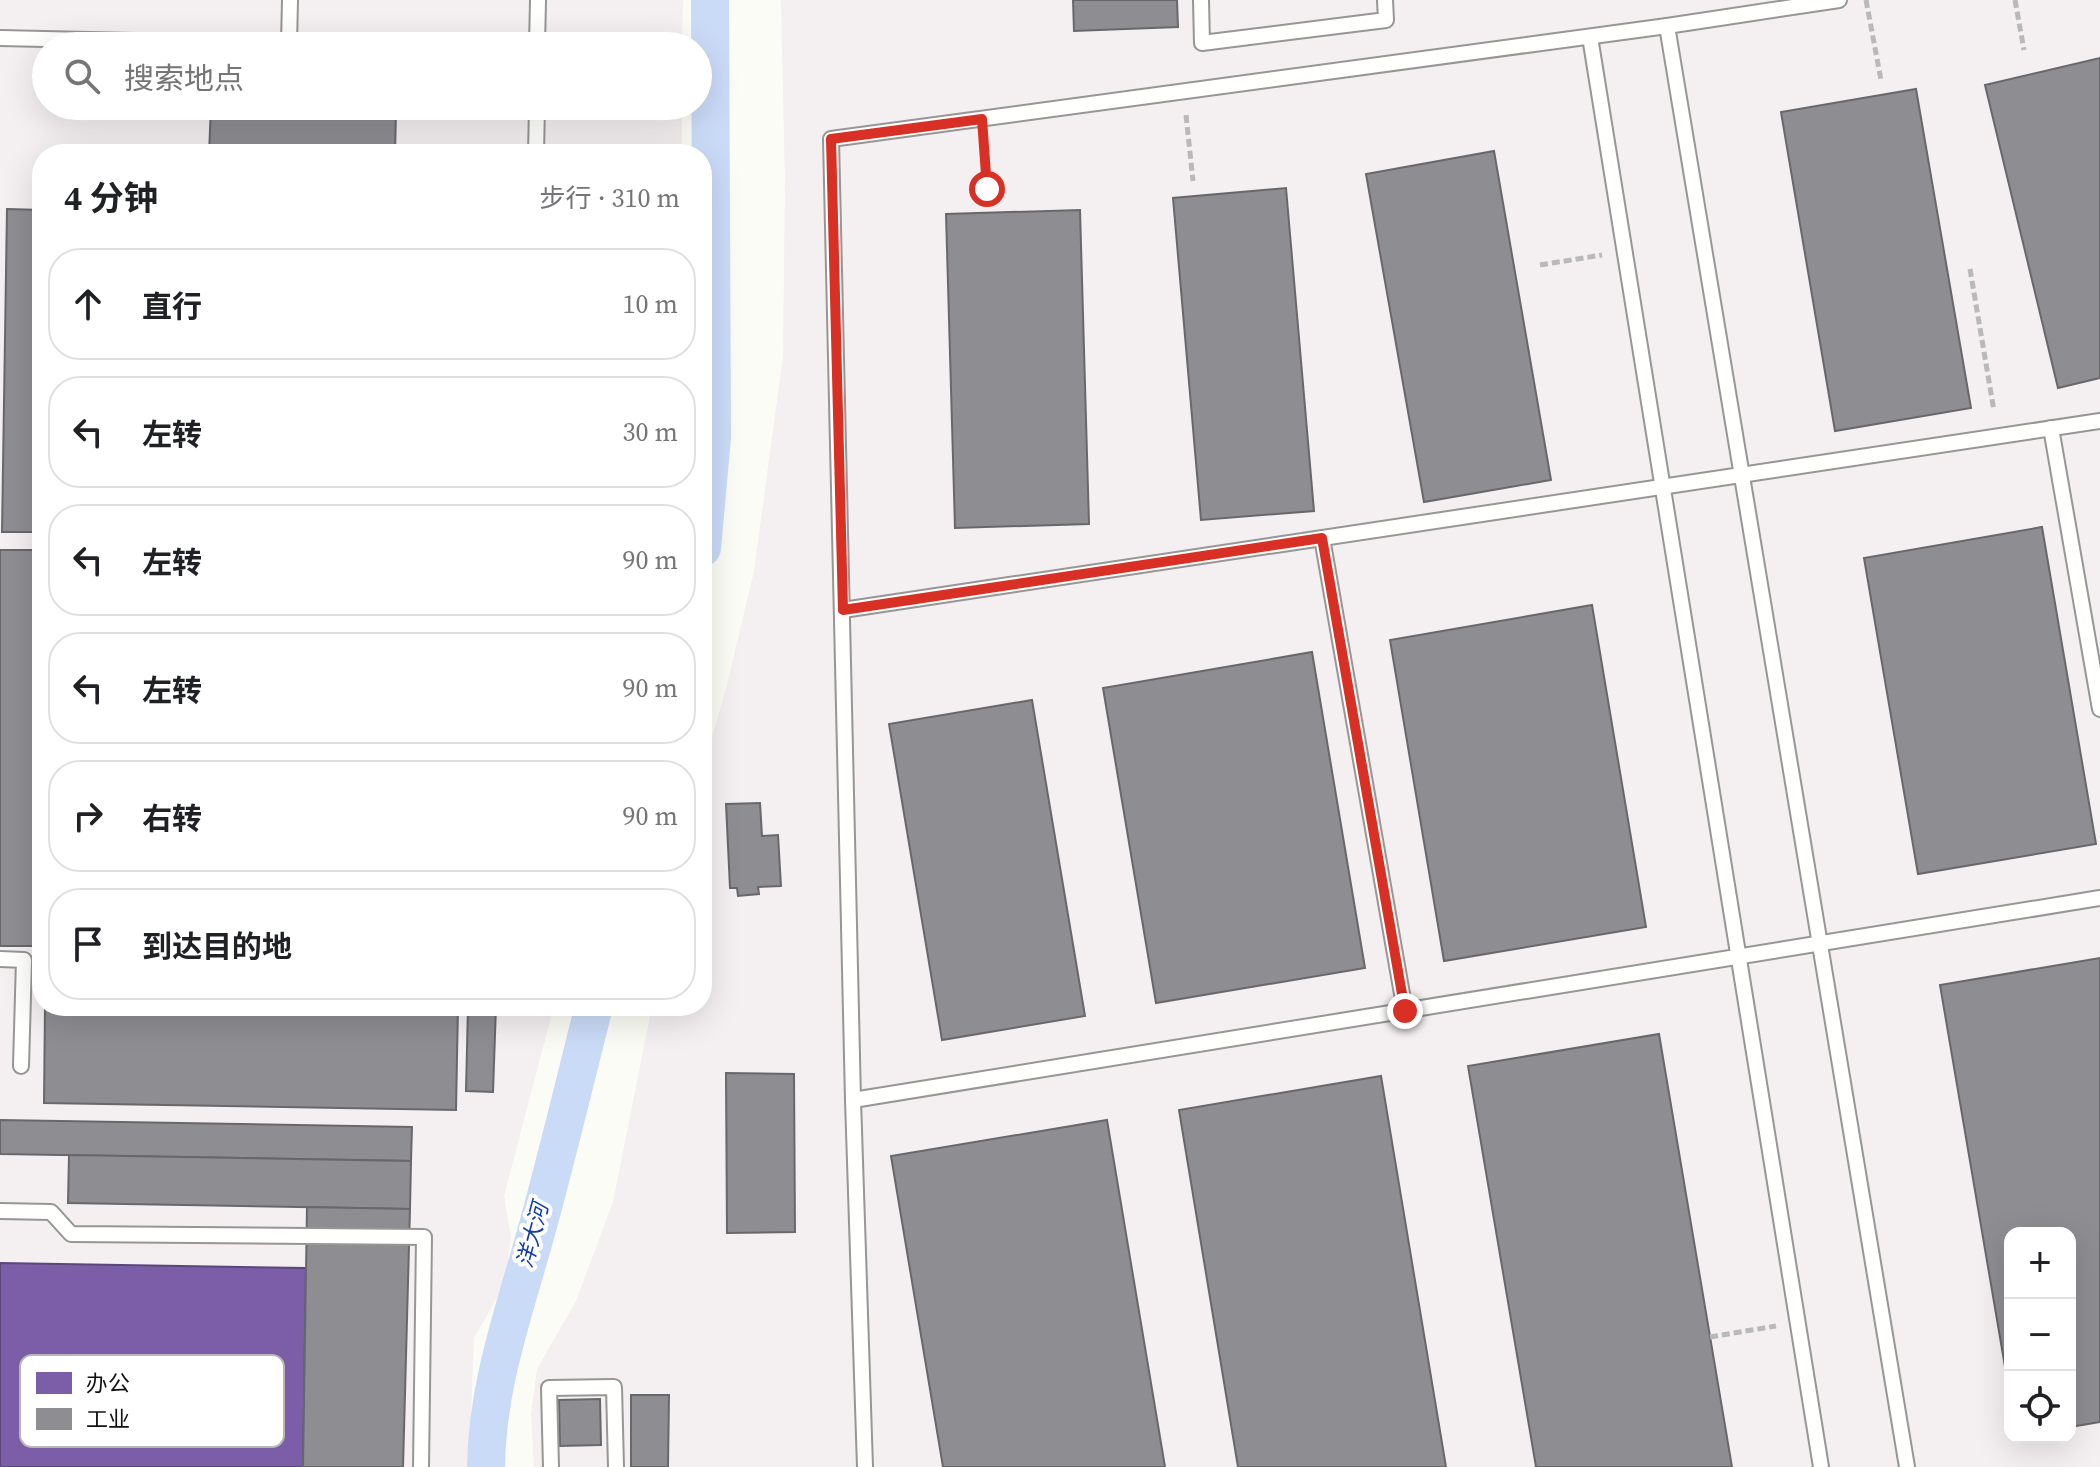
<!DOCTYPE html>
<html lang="zh">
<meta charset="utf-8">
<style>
body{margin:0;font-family:"Source Serif 4","Noto Sans SC",serif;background:#f6f6f6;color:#202124}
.controls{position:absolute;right:24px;bottom:24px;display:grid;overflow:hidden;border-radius:16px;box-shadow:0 8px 32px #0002}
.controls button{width:72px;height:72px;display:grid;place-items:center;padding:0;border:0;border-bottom:2px solid #e0e0e0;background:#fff;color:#202124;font:40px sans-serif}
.stop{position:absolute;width:24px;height:24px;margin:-18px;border:6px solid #d93025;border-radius:50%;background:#fff}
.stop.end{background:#d93025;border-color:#fff;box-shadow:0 2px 8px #0008}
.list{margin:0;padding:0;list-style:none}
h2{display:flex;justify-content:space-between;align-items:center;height:104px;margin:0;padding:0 32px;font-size:34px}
h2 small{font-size:26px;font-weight:400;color:#757577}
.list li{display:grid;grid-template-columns:52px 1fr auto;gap:24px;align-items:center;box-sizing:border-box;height:112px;margin:0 16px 16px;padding:0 16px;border:2px solid #e0e0e0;border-radius:32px}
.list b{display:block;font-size:30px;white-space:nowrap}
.list em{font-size:26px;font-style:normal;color:#757577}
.icon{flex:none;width:44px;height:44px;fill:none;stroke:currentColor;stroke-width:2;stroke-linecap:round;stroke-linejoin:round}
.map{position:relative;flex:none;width:2100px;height:1467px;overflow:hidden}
.search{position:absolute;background:#fff;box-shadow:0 8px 32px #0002;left:32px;top:32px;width:680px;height:88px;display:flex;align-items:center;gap:20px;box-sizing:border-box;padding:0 28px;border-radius:44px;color:#757577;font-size:30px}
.panel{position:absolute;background:#fff;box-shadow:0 8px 32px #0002;left:32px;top:144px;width:680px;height:872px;border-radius:32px}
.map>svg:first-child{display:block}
.industrial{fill:#f4eff1;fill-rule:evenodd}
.offices{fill:#7b5ea7;stroke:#5b477a;stroke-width:2}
.industry{fill:#8d8d92;stroke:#68686b;stroke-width:2}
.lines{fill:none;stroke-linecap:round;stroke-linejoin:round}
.canal{stroke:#cadbf8;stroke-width:38}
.service-casing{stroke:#969694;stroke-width:18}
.path{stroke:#b9b9b8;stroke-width:5;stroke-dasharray:8 4;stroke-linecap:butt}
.service{stroke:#fffffe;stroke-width:14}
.route{stroke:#d93025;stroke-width:10}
.labels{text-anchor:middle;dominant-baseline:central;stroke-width:8;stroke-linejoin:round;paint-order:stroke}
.water-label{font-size:22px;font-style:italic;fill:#113daa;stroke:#fff}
.key{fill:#fff;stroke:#b7b7b7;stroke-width:2}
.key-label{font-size:22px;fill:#101010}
</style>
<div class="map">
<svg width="2100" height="1467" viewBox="0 0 2100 1467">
<rect width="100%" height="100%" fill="#fcfcf6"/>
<g class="industrial">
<path d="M0,0H683L682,46H46V106H682V154H42V1006H554L504,1196L511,1237L507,1268L497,1298L474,1338L469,1467H0Z"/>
<path d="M781,0H2100V1467H534L531,1414L537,1369L576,1301L613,1202L652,1006H702V771L726,689L754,571L783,356L785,184ZM2010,1233H2070V1437H2010Z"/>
</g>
<path class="offices" d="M0,1263L306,1268L303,1467H0Z"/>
<g class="industry">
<path d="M1073,0H1177L1178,27L1074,31Z"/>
<path d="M2100,58V378L2058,388L1985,85Z"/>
<path d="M1916,89L1971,408L1835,431L1781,112Z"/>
<path d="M211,106L396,110L395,154H209Z"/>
<path d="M1494,151L1551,480L1424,502L1366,174Z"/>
<path d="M1286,188L1314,511L1201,520L1173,198Z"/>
<path d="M7,209L42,210V532H2Z"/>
<path d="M1080,210L1089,524L955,528L946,214Z"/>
<path d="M2042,527L2096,844L1918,874L1864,558Z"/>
<rect x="0" y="550" width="42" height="396"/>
<path d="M1592,605L1646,927L1444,961L1390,640Z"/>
<path d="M1312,652L1365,968L1156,1003L1103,688Z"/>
<path d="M1032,700L1085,1016L942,1040L889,724Z"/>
<path d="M760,803L762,836L778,835L781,886L758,887L759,894L738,896L737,888H730L726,804Z"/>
<path d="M2100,958V1422L2070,1427V1233H2010V1396L1940,985Z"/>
<path d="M45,1006H458L456,1110L44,1103Z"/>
<path d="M468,1006H496L493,1092L466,1091Z"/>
<path d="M1659,1034L1732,1467H1536L1468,1066Z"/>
<path d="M726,1073L794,1074L795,1232L727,1233Z"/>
<path d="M1381,1076L1446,1467H1238L1179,1110Z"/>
<path d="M0,1120L412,1127L411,1161L0,1154Z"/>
<path d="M1107,1120L1165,1467H943L891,1156Z"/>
<path d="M69,1155L411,1161L410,1209L68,1203Z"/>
<path d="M307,1207L410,1209L403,1467H303Z"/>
<path d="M631,1395H669L668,1467H631Z"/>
<path d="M600,1399L601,1445L560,1446L559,1400Z"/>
</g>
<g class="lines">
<g class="canal">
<path d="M702,548L712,437L710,0"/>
<path d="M486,1467C487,1380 518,1301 540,1218C559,1148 576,1077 594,1006"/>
</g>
<g class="service-casing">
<g id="service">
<path d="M1201,0L1202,43L1386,20L1385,0"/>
<path d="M1667,26L1907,1467"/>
<path d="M1590,37L1821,1467"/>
<path d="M0,38L354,46"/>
<path d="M289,44L290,0"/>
<path d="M537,46L538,0"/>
<path d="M536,154L537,106"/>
<path d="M2051,428L2100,709"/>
<path d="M1322,538L1405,1011"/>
<path d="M843,610L2100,421"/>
<path d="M0,959L24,960L21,1066"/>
<path d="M853,1100L2100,898"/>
<path d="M0,1211L51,1212L71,1234L424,1237L421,1467"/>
<path d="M551,1467L549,1388L614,1387L616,1467"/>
<path d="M865,1467L853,1100L831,139L1667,26L1839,0"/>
</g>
</g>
<g class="path">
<path d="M1866,0L1881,80"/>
<path d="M2015,0L2024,50"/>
<path d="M1186,115L1193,181"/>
<path d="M984,142L987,189"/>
<path d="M1540,265L1602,255"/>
<path d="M1970,269L1994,411"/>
<path d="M1710,1337L1776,1326"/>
</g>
<use href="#service" class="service"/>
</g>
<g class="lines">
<path class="route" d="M987,189L982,119L831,139L843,610L1322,538L1405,1011"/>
</g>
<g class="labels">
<g class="water-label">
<text transform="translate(532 1235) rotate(-75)">洋大河</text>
</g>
</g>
<rect x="20" y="1355" width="264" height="92" rx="12" class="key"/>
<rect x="36" y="1372" width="36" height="22" fill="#7b5ea7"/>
<rect x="36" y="1408" width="36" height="22" fill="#8d8d92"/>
<g class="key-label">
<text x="86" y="1391">办公</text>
<text x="86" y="1427">工业</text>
</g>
</svg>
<div class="controls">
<button>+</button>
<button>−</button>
<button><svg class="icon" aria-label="locate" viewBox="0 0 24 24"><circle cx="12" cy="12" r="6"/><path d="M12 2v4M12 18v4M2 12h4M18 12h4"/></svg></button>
</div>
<div class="stop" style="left:987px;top:189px"></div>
<div class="stop end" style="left:1405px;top:1011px"></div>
<div class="search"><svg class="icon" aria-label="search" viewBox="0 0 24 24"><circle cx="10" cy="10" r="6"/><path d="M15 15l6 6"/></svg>搜索地点</div>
<section class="panel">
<h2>4 分钟<small>步行 · 310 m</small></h2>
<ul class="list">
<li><svg class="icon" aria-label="ahead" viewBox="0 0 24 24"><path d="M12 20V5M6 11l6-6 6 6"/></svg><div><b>直行</b></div><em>10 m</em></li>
<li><svg class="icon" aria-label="left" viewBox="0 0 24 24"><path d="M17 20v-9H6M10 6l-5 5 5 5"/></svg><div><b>左转</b></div><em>30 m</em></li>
<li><svg class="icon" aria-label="left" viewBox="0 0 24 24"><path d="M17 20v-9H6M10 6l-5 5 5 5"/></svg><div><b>左转</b></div><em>90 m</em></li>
<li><svg class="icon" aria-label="left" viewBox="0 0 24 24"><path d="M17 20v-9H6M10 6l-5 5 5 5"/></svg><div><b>左转</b></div><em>90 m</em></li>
<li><svg class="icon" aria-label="right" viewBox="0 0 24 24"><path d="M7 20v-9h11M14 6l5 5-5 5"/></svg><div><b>右转</b></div><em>90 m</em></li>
<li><svg class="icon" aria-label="arrive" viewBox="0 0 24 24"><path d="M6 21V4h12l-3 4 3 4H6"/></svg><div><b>到达目的地</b></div></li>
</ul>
</section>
</div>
